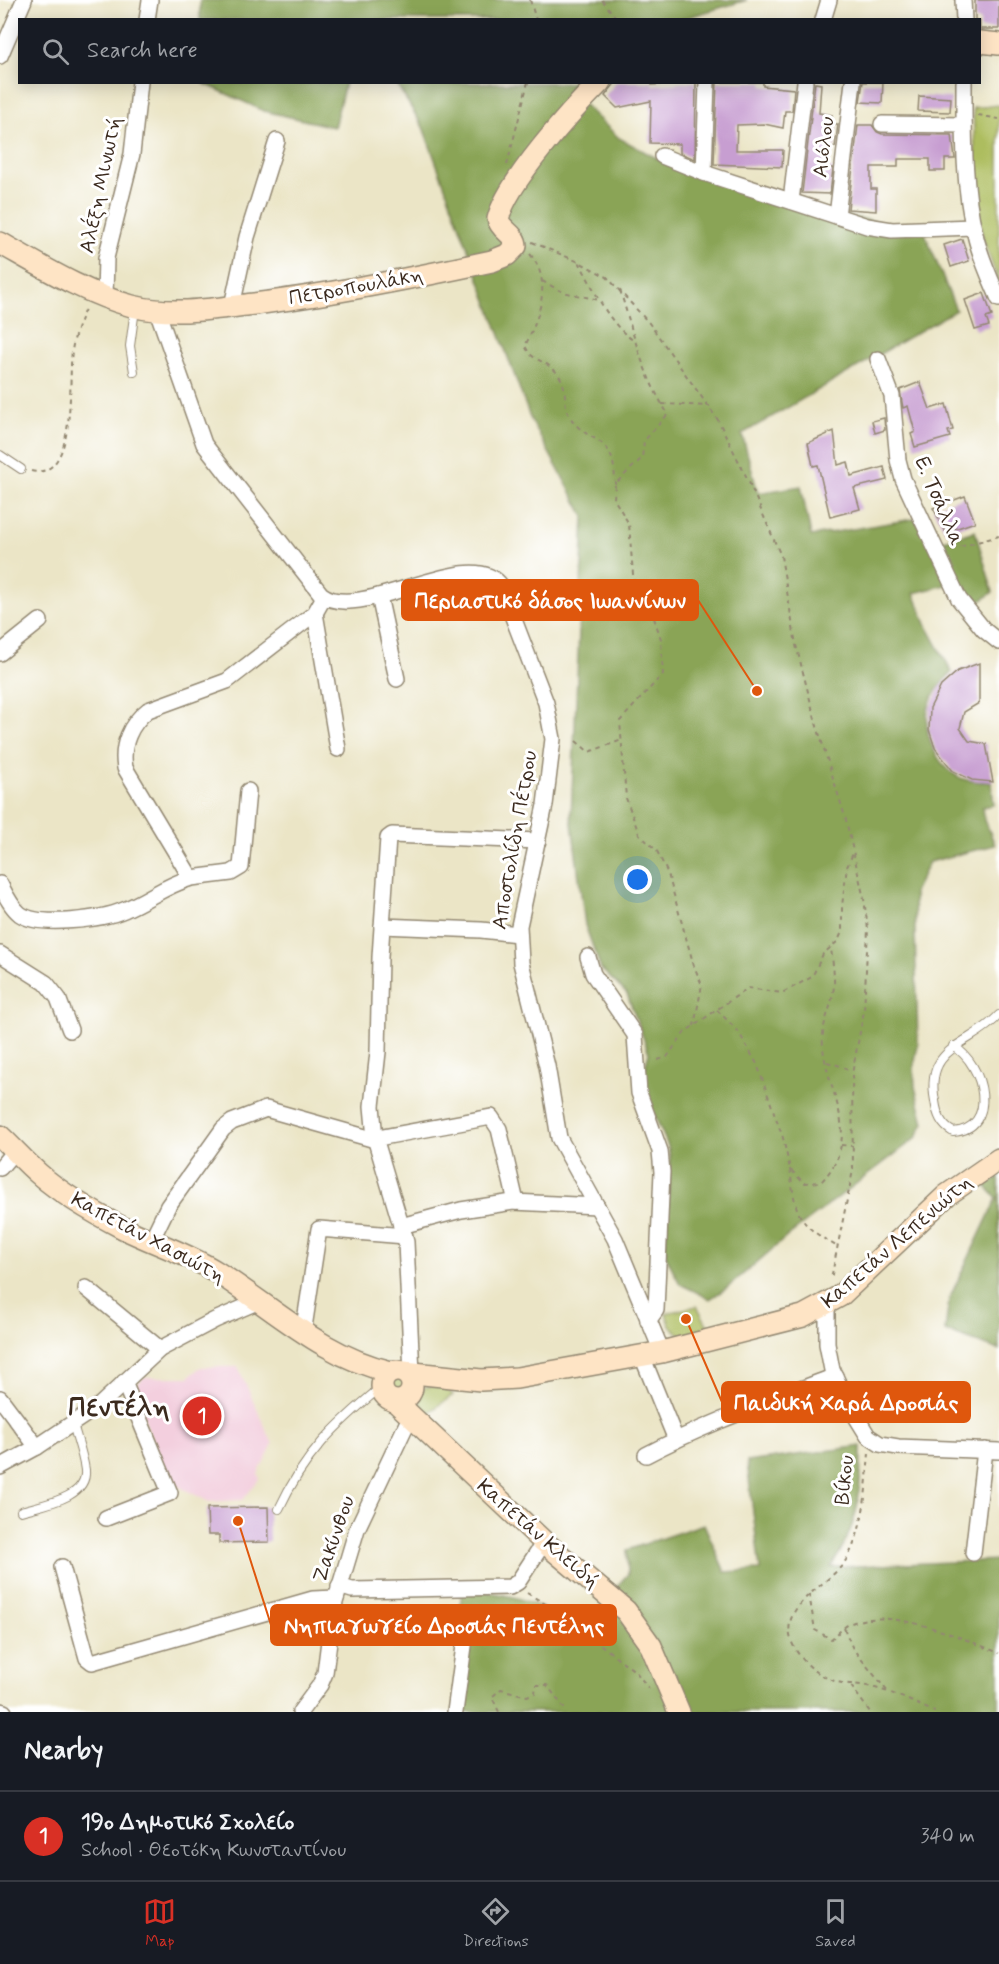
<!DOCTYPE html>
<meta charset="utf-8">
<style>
body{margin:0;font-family:Mynerve,sans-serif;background:#20242c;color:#f1f3f6}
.you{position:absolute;left:638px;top:880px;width:21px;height:21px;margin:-15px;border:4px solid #fff;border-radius:50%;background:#1a73e8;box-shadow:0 0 0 9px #1a73e833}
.badge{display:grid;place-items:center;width:39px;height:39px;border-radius:50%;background:#d93025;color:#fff;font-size:20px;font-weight:700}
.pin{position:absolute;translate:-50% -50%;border:3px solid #fff;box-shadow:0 2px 6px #0006}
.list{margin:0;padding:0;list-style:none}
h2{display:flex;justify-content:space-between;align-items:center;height:78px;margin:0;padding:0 24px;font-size:26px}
h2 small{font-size:20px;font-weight:400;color:#9ea1a6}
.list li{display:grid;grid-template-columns:39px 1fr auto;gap:18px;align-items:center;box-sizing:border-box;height:90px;padding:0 24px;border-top:2px solid #363941}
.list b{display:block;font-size:22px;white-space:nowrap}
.list p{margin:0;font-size:20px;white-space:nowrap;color:#9ea1a6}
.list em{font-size:20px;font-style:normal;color:#9ea1a6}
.icon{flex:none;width:33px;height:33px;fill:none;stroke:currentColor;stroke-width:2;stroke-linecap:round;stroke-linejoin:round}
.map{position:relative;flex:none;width:999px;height:1712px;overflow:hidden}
.search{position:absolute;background:#171b24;box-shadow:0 3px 15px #0003;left:18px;right:18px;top:18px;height:66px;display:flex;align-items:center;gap:15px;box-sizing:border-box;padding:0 21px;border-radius:0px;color:#9ea1a6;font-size:22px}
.sheet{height:168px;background:#171b24}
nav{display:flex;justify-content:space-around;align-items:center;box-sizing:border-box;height:84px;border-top:2px solid #363941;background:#171b24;font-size:16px;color:#9ea1a6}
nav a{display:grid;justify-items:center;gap:3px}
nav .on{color:#d93025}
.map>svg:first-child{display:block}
.built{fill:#f3cfde}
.green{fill:#adbd5f;stroke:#74743e;stroke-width:1.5}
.forest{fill:#8aa456;stroke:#62673a;stroke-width:1.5}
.building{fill:#c79ed1}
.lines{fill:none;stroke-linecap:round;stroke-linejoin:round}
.lane-casing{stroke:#938872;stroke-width:10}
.street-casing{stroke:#938872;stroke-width:18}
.secondary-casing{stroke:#938872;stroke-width:24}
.path{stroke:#938872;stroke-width:2;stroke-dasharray:4.5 4.5;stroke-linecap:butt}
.lane{stroke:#fff;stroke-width:8}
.street{stroke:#fff;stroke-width:15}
.secondary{stroke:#fee4c5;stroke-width:21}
.labels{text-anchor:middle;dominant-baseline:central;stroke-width:6;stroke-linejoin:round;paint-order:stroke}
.street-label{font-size:21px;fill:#3b2a1e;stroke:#fff}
.district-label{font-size:27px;font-weight:bold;fill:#3b2a1e;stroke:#fff}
.leader{fill:none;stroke:#df570d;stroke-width:2}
.callout-dot{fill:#df570d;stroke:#fff;stroke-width:2}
.callout{fill:#df570d;stroke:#df570d;stroke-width:2}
.callout-label{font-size:22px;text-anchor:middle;font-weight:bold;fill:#fff}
</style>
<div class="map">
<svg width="999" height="1712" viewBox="0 0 999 1712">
<rect width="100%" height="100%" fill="#fff"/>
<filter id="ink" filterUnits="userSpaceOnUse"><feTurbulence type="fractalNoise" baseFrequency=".0167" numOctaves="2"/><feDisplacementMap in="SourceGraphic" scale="12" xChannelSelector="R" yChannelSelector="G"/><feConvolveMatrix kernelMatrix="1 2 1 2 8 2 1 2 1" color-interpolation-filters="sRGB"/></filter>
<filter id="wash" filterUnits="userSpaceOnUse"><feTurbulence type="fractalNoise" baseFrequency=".008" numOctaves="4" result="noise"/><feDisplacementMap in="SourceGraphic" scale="24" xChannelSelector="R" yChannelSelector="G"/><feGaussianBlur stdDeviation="1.35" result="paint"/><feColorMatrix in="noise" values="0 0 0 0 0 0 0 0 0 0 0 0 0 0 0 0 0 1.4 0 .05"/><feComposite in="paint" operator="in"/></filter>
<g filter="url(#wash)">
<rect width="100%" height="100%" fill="#ebe5c6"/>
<path class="built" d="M201,1367H238L273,1444L258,1474L260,1478L243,1500L209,1502L176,1485L161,1463L133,1389L144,1377H189Z"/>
<g class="green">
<path d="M999,105V283L983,239L978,216L973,108Z"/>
<path d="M697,1306L709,1328L683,1337L670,1326L666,1313Z"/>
<circle cx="398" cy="1387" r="9"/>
<path d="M437,1386L446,1388L453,1395L424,1416L420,1408V1392L425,1387Z"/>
</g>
<g class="forest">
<path d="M200,0H747L678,20H200Z"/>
<path d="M203,83H345L334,127L264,111Z"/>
<path d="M396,83H589L577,98L619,138L662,161L797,206L924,231L956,310L742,434L758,493L801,486L811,536L919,518L930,544L975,531L993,592L974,606L958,582L914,593L926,624L952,672C943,681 935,691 930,703C920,730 936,768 963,779C971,782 982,782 991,782L994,805L982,807L983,815L995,845L929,862L914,892L918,1043L914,1068L915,1087L924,1123L916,1138L789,1235L727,1288L710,1299L680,1284L665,1254L670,1157L668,1146L644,1091L642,1079L649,1053L627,994L601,969L585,925L571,816L584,516L531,420L423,127Z"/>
<path d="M999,1177V1350L945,1331L949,1299L997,1198L985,1186Z"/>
<path d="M861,1446C861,1496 859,1525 831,1567L999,1560V1712H459L469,1644L457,1639L462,1590C513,1592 549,1604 585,1640L609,1595L628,1574L627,1550L704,1524L725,1572L760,1570L747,1462Z"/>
</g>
<g id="blocks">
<g class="building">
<path d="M975,0H999V29H980V20H975Z"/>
<path d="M616,82H652V85L696,82L695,159L680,153V144L650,143L651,101L617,108L605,96Z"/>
<path d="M717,82H763V86L794,89L792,111H785L783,128L764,124L737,125L736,150H783L782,167L714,164Z"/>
<path d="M863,82H883L882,103L860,102Z"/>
<path d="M815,83L821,84L819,113L832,115V124H838L835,147H830L823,168H833L830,194L802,193Z"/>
<path d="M919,96L951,98L950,112L918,111Z"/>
<path d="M858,125H872L877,132L882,134L952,135L955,159H945V171H930V159H898V167H871V189H876V211L848,209Z"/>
<path d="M962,239L969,261L951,267L944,245Z"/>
<path d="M984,293L992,316L986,318L989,326L975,330L965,300Z"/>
<path d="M920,382L930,409L946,404L953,430L948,431L950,437L915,447L911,434L915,432L908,406L903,408L900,390Z"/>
<path d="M884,418L885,430L875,433L872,421Z"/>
<path d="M834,431L838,465L848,462L851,476L884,467L887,480L854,488L860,509L830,517L818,465L813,466L808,443Z"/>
<path d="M965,496L975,522L946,532L933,508Z"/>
<path d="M979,663V703L964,712L960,728L969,741L986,744L993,782L972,780L953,771L935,748L929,730L930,708L941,686L958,671Z"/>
<path d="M268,1507L269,1542L219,1543V1535H208L207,1508Z"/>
</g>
</g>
</g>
<g filter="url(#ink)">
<use href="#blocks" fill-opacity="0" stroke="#938872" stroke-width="1.5"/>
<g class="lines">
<g class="lane-casing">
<g id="lane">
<path d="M134,372L130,346L135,309"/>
<path d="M0,455L21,469"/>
<path d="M953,1046C985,1064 999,1129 953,1132C941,1125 937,1115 935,1101C924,1045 971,1046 999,1015"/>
<path d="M279,1509C304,1455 335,1425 380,1388"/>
<path d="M21,1511C40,1505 88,1499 85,1470C83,1455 77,1439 73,1424"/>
</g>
</g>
<g class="street-casing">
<g id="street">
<path d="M963,0L964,20"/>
<path d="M147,20L150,0"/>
<path d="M823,20L829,0"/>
<path d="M0,56L24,0"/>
<path d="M964,82C964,132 963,186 975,234C980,257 990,278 999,299"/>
<path d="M882,124L964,125"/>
<path d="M662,156L704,173L867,226L892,230L973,227"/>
<path d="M704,173L707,82"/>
<path d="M791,201L805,82"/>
<path d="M837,216L853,82"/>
<path d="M105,296L106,258L132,154L140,82"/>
<path d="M232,306L247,237L277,141"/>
<path d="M157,310L204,444L321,594C360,625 471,543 501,586L546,703L553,739L545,805L519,926L521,963L547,1066L559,1138L615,1239L662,1352"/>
<path d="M878,359L892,396L898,460L903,479L959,599L984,630L999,642"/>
<path d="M379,596L397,679"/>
<path d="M315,613L338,749"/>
<path d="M0,653L40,621"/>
<path d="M191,878L231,873L241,867L248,791"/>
<path d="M0,884C5,894 11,907 20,914C40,928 103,919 124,910C148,900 166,885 191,878L125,768C121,745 130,724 148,710L227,681L315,613L324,597"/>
<path d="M382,926L481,930L518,934"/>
<path d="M0,954L46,983L58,998L70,1030"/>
<path d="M588,957L593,974L635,1035L639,1093L660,1151L662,1172L656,1310L648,1321"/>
<path d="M0,1168L15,1150"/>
<path d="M401,1226L461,1210L513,1202L597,1206"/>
<path d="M151,1241L168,1206L223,1129L232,1122L266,1109L372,1139L491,1117L499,1129L516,1202"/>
<path d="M86,1288L160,1349"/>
<path d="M827,1306V1344L832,1370L847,1402L868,1436L880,1444L898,1447L999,1451"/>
<path d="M303,1334L319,1229L405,1236"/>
<path d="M642,1356L676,1440"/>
<path d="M412,1374L406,1242L375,1138L372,1106L378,1052L380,957L388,838L392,835L538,841"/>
<path d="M0,1398L37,1447"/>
<path d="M646,1455C707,1423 771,1401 835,1376"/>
<path d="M0,1467L37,1447L100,1405L160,1349L215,1320L259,1301"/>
<path d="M106,1518L170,1493L124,1382"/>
<path d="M973,1553L985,1450"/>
<path d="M62,1567L87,1658L92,1662L313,1599L336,1598"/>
<path d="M339,1586L352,1590L510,1587L518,1582L544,1542"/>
<path d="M0,1711L4,1712"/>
<path d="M300,1712L320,1685L325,1673L333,1609L357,1529L410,1417"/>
<path d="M455,1712L464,1646"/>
</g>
</g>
<g class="secondary-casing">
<g id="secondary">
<path d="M980,42L999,44"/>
<path d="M0,243C41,266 86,294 132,306C172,316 214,309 254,304C334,294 413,278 492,261L507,255L516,246C516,234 501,231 498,219C507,182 572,110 600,82"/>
<path d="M0,1136C13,1148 25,1162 39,1174C64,1196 94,1213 123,1228C153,1243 186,1253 215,1271C273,1307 321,1356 391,1372"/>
<circle cx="397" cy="1386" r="15"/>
<path d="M404,1372L481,1380L517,1378L662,1352L803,1316L840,1296L947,1195L999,1159"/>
<path d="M395,1401L544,1542L626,1611L651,1646L679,1712"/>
</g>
</g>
<g class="path">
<path d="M530,0L536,20"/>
<path d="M602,0L618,20"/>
<path d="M978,115L999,119"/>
<path d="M507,165L528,82"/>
<path d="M532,242L579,262L607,277L649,323L718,420L748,480L781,556L796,645L816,723L846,820L864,899L868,929L864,1011L852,1074L853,1170L831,1279"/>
<path d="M530,254C553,281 539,318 525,346C534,363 541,358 553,369C571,385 561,401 569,415C588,448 615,429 615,484"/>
<path d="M579,262C594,288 607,323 633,340"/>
<path d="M542,281L563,292L599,300"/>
<path d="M620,290C634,336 642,373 668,414L644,441L642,458L615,484L614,499L629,524L634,587L651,609L661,639L663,674L620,721L626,798L639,834L657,851L668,874L694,966L702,985L694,1026"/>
<path d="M662,404L710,406"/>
<path d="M31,471C78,481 68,380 72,351C74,336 79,322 86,307"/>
<path d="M952,549L999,536"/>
<path d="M576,741L589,752L622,740"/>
<path d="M717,1010L738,1031L757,1064L783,1138L790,1169L804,1183L821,1182C864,1137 828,1096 823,1047C821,1022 830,1014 833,993C836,979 832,961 831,947"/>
<path d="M658,1060L667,1057L685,1032L748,988L782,993L812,977L823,954L838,941L842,932V906L847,867L854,851"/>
<path d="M827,1062L844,1067L851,1073"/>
<path d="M841,1145L853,1146"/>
<path d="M790,1169C796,1216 796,1223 838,1247"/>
<path d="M869,1453C866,1489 865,1528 846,1560C829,1587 773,1605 794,1647C801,1659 811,1669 823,1676C843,1687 853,1682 871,1687C893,1692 914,1703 935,1712"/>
<path d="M527,1593L557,1611L636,1672L649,1689"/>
<path d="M809,1594L815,1630L831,1639C837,1635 843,1627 849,1624C890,1606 960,1637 999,1653"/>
<path d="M844,1628L853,1649L888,1692"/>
<path d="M851,1686L870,1712"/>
<path d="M499,1712L492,1697L501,1689L527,1696L535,1693L536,1685H547L567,1712"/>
</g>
<use href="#lane" class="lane"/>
<use href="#street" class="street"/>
<use href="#secondary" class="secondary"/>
</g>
</g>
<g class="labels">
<g class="street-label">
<text transform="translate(824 147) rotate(-83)">Αιόλου</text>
<text transform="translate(101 185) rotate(-78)">Αλέξη Μινωτή</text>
<text transform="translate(356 287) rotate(-10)">Πετροπουλάκη</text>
<text transform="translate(939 501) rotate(67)">Ε. Τσάλλα</text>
<text transform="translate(515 840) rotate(-80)">Αποστολίδη Πέτρου</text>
<text transform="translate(148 1238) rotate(28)">Καπετάν Χασιώτη</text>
<text transform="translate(897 1242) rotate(-41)">Καπετάν Λεπενιώτη</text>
<text transform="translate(845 1480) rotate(-84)">Βίκου</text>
<text transform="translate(538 1534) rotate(41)">Καπετάν Κλειδή</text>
<text transform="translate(334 1539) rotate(-71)">Ζακύνθου</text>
</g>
<g class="district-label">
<text x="119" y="1408">Πεντέλη</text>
</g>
</g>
<path class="leader" d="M757 691L698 600M686 1319L722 1402M238 1521L271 1625"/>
<g class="callout-dot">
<circle cx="757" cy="691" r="6"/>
<circle cx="686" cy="1319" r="6"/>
<circle cx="238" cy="1521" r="6"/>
</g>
<g class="callout">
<rect x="402" y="580" width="296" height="40" rx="6"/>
<rect x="722" y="1382" width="248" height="40" rx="6"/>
<rect x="271" y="1605" width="345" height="40" rx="6"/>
</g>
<g class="callout-label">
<text x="550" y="608">Περιαστικό δάσος Ιωαννίνων</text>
<text x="846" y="1410">Παιδική Χαρά Δροσιάς</text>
<text x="444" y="1633">Νηπιαγωγείο Δροσιάς Πεντέλης</text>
</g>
</svg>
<div class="you"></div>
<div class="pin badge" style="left:202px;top:1416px">1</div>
<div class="search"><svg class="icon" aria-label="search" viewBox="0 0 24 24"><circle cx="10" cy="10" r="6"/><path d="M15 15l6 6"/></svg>Search here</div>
</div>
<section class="sheet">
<h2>Nearby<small></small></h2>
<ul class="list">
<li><span class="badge">1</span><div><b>19ο Δημοτικό Σχολείο</b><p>School · Θεοτόκη Κωνσταντίνου</p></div><em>340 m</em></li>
</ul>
</section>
<nav>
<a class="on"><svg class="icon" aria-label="map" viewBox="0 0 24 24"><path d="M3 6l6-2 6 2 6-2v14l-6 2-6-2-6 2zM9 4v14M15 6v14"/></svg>Map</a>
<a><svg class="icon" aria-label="directions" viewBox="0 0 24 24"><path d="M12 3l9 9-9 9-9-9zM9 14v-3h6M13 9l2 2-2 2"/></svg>Directions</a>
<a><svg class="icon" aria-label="saved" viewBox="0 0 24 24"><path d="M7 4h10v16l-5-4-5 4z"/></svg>Saved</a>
</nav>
